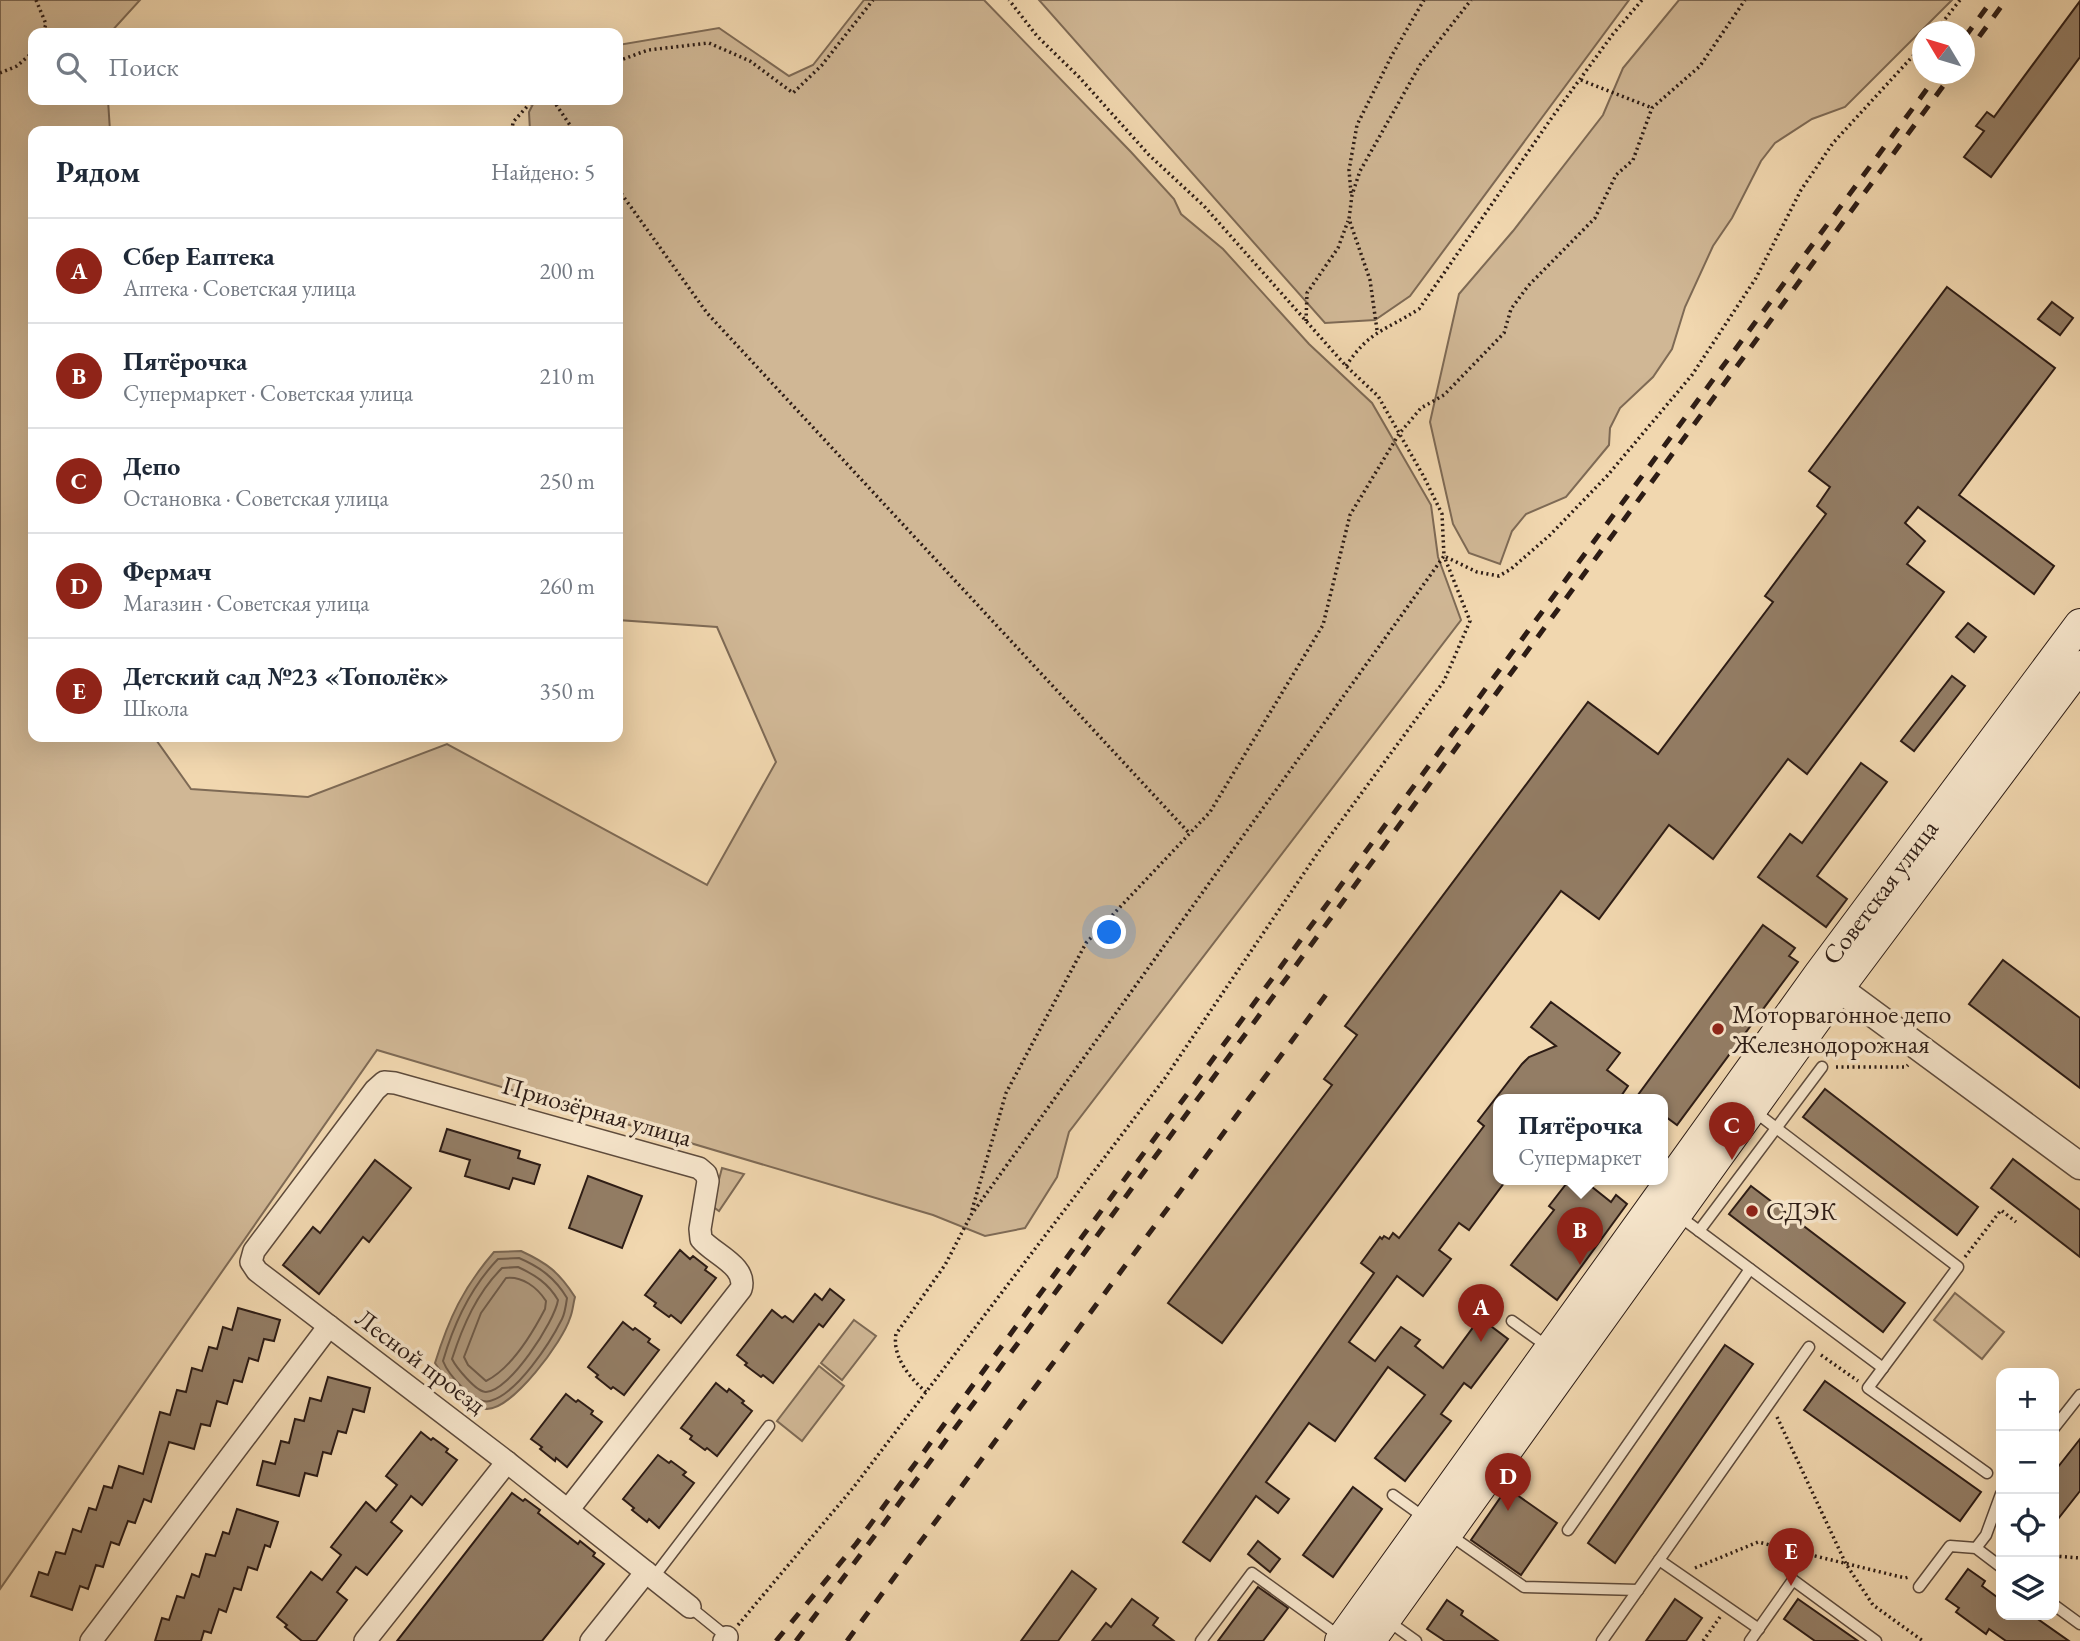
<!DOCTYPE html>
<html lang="ru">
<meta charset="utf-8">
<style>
body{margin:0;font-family:"EB Garamond",serif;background:#f2f2f3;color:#1f2937}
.controls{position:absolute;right:21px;bottom:21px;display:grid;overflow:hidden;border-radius:14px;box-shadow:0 7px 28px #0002}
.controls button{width:63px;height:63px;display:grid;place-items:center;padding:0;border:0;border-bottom:2px solid #e0e1e3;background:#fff;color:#1f2937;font:35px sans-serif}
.compass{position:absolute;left:1912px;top:21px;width:63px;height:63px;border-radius:50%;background:#fff;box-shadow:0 7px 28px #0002;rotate:308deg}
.you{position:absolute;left:1110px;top:933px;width:24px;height:24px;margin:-18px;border:5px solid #fff;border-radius:50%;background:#1a73e8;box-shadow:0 0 0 10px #1a73e833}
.badge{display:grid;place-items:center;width:46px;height:46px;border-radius:50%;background:#8f2418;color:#fff;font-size:23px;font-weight:700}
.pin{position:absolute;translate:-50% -58px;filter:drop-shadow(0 2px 4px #0008)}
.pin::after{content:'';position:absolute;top:37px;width:24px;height:21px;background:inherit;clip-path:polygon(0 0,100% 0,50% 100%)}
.popup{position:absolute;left:1493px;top:1094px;width:175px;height:91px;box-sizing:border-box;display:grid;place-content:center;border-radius:14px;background:#fff;filter:drop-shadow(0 2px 5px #0005);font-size:23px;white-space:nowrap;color:#747a83}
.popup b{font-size:26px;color:#1f2937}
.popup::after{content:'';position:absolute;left:50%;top:100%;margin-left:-14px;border:14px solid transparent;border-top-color:#fff}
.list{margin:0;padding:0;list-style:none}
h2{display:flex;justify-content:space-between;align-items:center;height:91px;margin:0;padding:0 28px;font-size:30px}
h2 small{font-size:23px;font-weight:400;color:#747a83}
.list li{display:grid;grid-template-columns:46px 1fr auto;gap:21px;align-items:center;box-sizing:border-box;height:105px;padding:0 28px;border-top:2px solid #e0e1e3}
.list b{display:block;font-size:26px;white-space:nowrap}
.list p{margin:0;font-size:23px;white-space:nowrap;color:#747a83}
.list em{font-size:23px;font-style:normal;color:#747a83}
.icon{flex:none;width:38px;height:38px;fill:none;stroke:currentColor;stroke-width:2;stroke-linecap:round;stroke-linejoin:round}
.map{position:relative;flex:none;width:2080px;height:1641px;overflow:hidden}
.search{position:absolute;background:#fff;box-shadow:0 7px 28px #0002;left:28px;top:28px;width:595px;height:77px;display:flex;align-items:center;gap:18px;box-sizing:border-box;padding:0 24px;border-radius:14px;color:#747a83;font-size:26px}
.panel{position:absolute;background:#fff;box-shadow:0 7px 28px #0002;left:28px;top:126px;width:595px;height:616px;border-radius:14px}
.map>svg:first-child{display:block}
.green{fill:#d0b795;stroke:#7e6a55;stroke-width:2}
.water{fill:#ae977b;stroke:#7a6652;stroke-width:2}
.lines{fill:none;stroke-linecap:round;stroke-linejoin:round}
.shore{stroke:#6e5a48;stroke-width:2}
.building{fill:#937d65;stroke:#2d1c15;stroke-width:2}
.service-casing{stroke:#5e4b3c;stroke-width:13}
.minor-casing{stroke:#5e4b3c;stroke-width:24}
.tertiary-casing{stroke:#5e4b3c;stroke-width:29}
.secondary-casing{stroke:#2d1c15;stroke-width:32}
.path{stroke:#2d1c15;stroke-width:3.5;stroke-dasharray:2 3.5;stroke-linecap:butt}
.service{stroke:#f6e5cb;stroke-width:10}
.minor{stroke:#f6e5cb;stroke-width:21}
.tertiary{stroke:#f6e5cb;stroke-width:26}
.secondary{stroke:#f6e5cb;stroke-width:30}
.rail{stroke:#2d1c15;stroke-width:5;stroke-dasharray:12 12;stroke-linecap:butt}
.poi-dot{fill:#8f2418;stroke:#f6e5cb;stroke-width:2.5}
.labels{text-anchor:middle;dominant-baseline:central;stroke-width:7;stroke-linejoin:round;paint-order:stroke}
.street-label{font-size:26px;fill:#2d1c15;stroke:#f6e5cb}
.poi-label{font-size:26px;fill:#2d1c15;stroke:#f6e5cb;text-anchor:start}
</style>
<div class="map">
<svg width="2080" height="1641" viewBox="0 0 2080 1641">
<rect width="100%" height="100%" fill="#f1d7af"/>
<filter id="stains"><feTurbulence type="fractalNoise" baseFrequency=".00286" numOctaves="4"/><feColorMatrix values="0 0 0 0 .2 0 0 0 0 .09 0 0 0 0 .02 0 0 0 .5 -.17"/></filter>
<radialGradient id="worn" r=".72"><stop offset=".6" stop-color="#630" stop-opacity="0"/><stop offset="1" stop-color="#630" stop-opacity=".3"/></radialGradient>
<g class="green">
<path d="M0,0H140L110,33H33V100H108L110,131H33V737H154L191,789L308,797L447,744L707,885L776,762L717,627L618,620V131H530L529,112L535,100H618V45L719,28L789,76L813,65L864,0H984L1131,152L1174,199L1181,214L1223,249L1309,344L1372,403L1431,505L1438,557L1461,620L1069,1132L1057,1177L1025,1228L985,1236L933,1215L377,1050L0,1589Z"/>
<path d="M1039,0H1629L1410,296L1375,320L1325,323Z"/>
<path d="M1679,0H1952L1845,107L1812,119L1775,143L1761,161L1732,218L1713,246L1685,307L1672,349L1653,377L1620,408L1610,428L1609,445L1566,497L1526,514L1512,531L1500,564L1469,553L1453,524L1430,422L1459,294L1513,231L1603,115L1623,68Z"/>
<path d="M722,1168L744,1174L719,1211L712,1206Z"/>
<path d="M1955,1293L2004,1332L1982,1359L1934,1320Z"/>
<path d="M854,1320L876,1336L842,1380L821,1363Z"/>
<path d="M819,1366L844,1386L802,1441L777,1421Z"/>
</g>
<path class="water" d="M521,1251C547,1263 559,1272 575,1297C573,1304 573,1311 570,1318C563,1341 513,1409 487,1409C465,1408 446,1379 435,1363C449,1318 463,1288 494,1252Z"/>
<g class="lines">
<g class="shore">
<path d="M519,1258C540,1267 555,1278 567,1298C566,1305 565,1313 562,1319C550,1343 517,1394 490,1401C474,1405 448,1374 443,1361C454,1323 470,1288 498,1259Z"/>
<path d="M518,1267C535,1275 548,1283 558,1300C555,1321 509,1392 486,1392C476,1392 456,1367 452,1359C463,1325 477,1293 502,1268Z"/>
<path d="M506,1278C522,1276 537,1287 546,1301L545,1309C532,1334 512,1368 486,1381L468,1365L464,1357L481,1313Z"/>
</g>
</g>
<g class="building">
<path d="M2080,1V57L1991,177L1964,157L1984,131L1976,126L1987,112L1994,117Z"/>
<path d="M1947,287L2055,368L1959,495L2054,566L2034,594L1918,507L1905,523L1925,541L1907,564L1944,592L1807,774L1788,759L1713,859L1669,825L1599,919L1561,891L1222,1343L1168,1303L1332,1085L1324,1079L1357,1035L1345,1026L1588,702L1658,754L1773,602L1765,596L1826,514L1817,506L1830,487L1809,471Z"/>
<path d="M2052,302L2073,318L2060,335L2038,319Z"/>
<path d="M1968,623L1986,637L1974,652L1956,637Z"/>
<path d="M1952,676L1965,686L1914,751L1901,741Z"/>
<path d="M1861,763L1887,782L1817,876L1847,899L1826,927L1758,877L1790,834L1802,843Z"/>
<path d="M1763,925L1795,948L1789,956L1798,962L1677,1125L1662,1114V1099H1635Z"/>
<path d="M2003,960L2080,1018V1088L1969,1004Z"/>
<path d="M1551,1002L1620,1053L1607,1070L1628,1086L1619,1099H1498V1179H1507L1469,1230L1459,1223L1439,1250L1451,1259L1423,1296L1397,1276L1349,1342L1375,1361L1401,1327L1420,1340L1415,1346L1443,1368L1480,1318L1508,1339L1471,1388L1464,1383L1441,1414L1451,1421L1405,1481L1375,1458L1425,1395L1388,1367L1335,1441L1309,1423L1266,1482L1289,1499L1278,1513L1256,1496L1210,1561L1183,1542L1374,1273L1361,1263L1380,1237L1382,1239L1384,1236L1389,1239L1393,1233L1399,1238L1484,1126L1478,1121L1522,1064L1529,1057L1556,1046L1531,1027Z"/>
<path d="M1825,1089L1978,1207L1957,1235L1803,1117Z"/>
<path d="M447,1129L520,1151L518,1158L540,1165L534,1184L513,1178L509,1189L465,1176L470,1160L440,1151Z"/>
<path d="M2013,1159L2080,1210V1257L1991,1188Z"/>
<path d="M375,1160L411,1188L369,1242L363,1237L319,1294L283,1265L313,1227L320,1233Z"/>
<path d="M588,1176L642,1196L622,1248L569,1228Z"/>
<path d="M1570,1179H1582L1611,1202L1616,1195L1627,1204L1557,1300L1511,1265L1554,1210L1549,1206Z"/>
<path d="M1751,1186L1905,1303L1883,1332L1729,1214Z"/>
<path d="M680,1250L690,1259L693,1256L707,1267L705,1270L716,1278L681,1323L671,1315L669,1317L654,1306L656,1303L645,1295Z"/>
<path d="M830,1289L844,1300L823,1327L819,1324L773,1383L763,1375L761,1377L745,1365L747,1363L737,1355L772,1310L782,1318L785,1316L793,1322L815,1294L822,1300Z"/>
<path d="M238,1308L280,1320L274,1341L264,1339L258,1361L249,1358L242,1382L234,1380L227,1404L217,1401L210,1426L201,1424L194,1449L169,1442L151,1502L144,1499L135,1523L128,1521L119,1545L111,1542L103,1567L96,1565L88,1589L80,1586L72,1610L31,1596L39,1572L48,1575L56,1552L65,1554L73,1529L81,1532L89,1508L96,1510L104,1486L112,1488L119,1466L143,1474L160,1412L170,1415L177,1390L186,1392L192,1368L202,1371L209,1347L217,1349L223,1327L232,1330Z"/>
<path d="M623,1322L633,1330L635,1328L650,1339L648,1342L659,1350L624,1395L613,1387L611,1389L596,1377L598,1375L588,1367Z"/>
<path d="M1725,1345L1753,1364L1615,1563L1588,1543Z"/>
<path d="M328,1377L370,1388L364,1412L353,1409L346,1433L338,1431L331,1454L323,1452L317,1476L305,1473L299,1496L257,1485L263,1461L275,1464L281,1441L289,1443L295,1419L304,1421L310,1398L321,1401Z"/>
<path d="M1825,1381L1981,1492L1960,1521L1804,1410Z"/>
<path d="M716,1383L727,1392L729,1389L744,1401L742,1403L752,1411L717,1456L707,1448L705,1450L690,1439L692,1436L681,1428Z"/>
<path d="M566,1394L576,1402L578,1400L593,1411L591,1414L602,1422L567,1467L556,1458L555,1461L540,1449L542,1447L531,1439Z"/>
<path d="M421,1432L431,1440L433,1438L448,1449L446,1452L457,1460L422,1505L411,1496L409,1499L391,1522L402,1531L367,1575L356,1567L337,1592L347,1600L316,1641H302L285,1627L287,1625L277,1617L311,1572L322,1580L341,1555L331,1547L366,1502L376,1511L397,1485L386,1476Z"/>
<path d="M2080,1439V1491L2054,1524V1472Z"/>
<path d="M658,1455L669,1463L671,1461L686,1472L683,1475L694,1483L659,1528L649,1519L647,1522L632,1510L634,1508L623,1499Z"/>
<path d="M1353,1487L1382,1509L1333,1577L1303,1555Z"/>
<path d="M1507,1488L1557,1523L1521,1575L1471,1540Z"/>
<path d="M512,1493L523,1501L525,1499L540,1510L538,1513L578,1544L580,1541L595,1553L593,1556L604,1564L542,1641H397Z"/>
<path d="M237,1509L278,1522L270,1547L265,1545L257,1570L248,1567L241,1590L234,1588L226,1612L219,1609L211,1633L204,1631L201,1641H155L162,1618L169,1620L177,1596L184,1598L192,1574L199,1577L206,1554L215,1556L223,1532L229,1534Z"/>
<path d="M1258,1541L1280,1559L1270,1572L1248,1554Z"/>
<path d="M1968,1569L1985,1581L1982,1586L2001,1600V1615H2032L2069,1641H2006L1989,1629L1986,1634L1956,1612L1959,1608L1946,1599Z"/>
<path d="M1072,1571L1096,1589L1058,1641H1021Z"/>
<path d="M1258,1587L1288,1608L1263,1641H1218Z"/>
<path d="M1132,1599L1158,1618L1153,1625L1174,1641H1092L1106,1623L1111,1627Z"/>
<path d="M1675,1599L1702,1618L1686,1641H1646Z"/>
<path d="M1798,1599L1858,1641H1815L1784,1619Z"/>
<path d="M1447,1600L1463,1611L1461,1615L1498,1641H1445L1427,1629Z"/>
</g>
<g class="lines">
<g class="service-casing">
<g id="service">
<path d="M1754,1111L1958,1267L1868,1388L1987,1473"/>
<path d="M1679,1216L1883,1368"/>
<path d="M1699,1231L1822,1067"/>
<path d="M1512,1321L1548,1347"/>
<path d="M2054,1428L2080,1395"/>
<path d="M1393,1495L1425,1518"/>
<path d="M1568,1530L1750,1269"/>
<path d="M1450,1535L1524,1587L1638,1590"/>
<path d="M1976,1548L1986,1535L2001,1494"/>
<path d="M1659,1560L1759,1629"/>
<path d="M653,1578L769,1426"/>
<path d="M1919,1587L1950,1546L1976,1548L2001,1567"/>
<path d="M2054,1605L2080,1624"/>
<path d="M690,1607L727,1637"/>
<path d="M1388,1621L1416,1641"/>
<path d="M1201,1641L1252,1573L1342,1638"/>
<path d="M1602,1641L1809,1347"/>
<path d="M1750,1641L1793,1580L1876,1641"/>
</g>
</g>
<g class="minor-casing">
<g id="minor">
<path d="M329,1326L257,1271L251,1262L254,1251L375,1090L384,1082L395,1083L699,1168L706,1174L708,1181L700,1229L701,1239C713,1254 748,1266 741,1289L568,1510"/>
<path d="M91,1641L329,1326L507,1462L690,1607"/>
<path d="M365,1641L507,1462"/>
<path d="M591,1641L646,1572"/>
<path d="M724,1641L727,1637"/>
</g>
</g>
<g class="tertiary-casing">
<path id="tertiary" d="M1822,976L2080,1166"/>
</g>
<g class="secondary-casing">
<g id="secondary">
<path d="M1340,1641L1819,974L2080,624"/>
<path d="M1370,1641L1839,988L2080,666"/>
</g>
</g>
<g class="path">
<path d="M36,0L46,24L43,33"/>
<path d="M1935,32L1960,0"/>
<path d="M618,61L648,50L709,43L750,61L793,93L822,65L873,0"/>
<path d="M0,73L17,66L33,52"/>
<path d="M1581,80L1652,108"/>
<path d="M553,100L574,131"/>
<path d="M512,131L513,122L533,100"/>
<path d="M618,189L707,313L1189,833"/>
<path d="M1351,193L1349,170L1357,125L1392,55L1424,0"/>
<path d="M1306,321L1307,293L1338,248L1348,221"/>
<path d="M1377,330L1370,280L1349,219L1352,195L1360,171L1420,65L1471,0"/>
<path d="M1346,366C1370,330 1385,331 1419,309L1553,116L1613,34L1642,0"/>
<path d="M1446,557L1477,572L1499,576L1511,569L1550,535L1607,476L1692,375L1756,278L1801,190L1833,143L1923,45"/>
<path d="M1836,1067H1906L1908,1065"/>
<path d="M972,1210L1006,1093L1086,943L1210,812L1323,625L1350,515L1399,434L1421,408L1444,395L1504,333L1511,309L1528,286L1595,218L1616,175L1633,160L1652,108L1700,66L1745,0"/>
<path d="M1965,1257L2001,1210L2016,1222"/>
<path d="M1821,1355L1858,1381"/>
<path d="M926,1392C910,1378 892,1357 896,1334L945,1265L971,1215L1444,556L1442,514L1424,477L1378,396L1346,366L1204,206L1149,155L1079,77L1037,36L1009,0"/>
<path d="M1777,1417L1846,1564L1873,1605L1923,1641"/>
<path d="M2054,1556L2080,1558"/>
<path d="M1695,1568L1758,1542L1905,1578L1909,1577"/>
<path d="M738,1625L853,1488L1165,1078L1319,851L1444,681L1470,621L1444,556"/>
<path d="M1703,1641L1720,1617"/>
</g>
<use href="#service" class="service"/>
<use href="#minor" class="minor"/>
<use href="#tertiary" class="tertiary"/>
<use href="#secondary" class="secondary"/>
<g class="rail">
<path d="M1965,37L1992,0"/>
<path d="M1965,56L2006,0"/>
<path d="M776,1641L856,1544L1938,74"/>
<path d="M796,1641L979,1396L1952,74"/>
<path d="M847,1641L1328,992"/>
</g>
</g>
<g class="poi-dot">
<circle cx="1718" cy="1029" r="7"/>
<circle cx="1752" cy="1211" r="7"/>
</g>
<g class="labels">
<g class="street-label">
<text transform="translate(1880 892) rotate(-53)">Советская улица</text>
<text transform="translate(597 1111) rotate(16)">Приозёрная улица</text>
<text transform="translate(421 1361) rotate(37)">Лесной проезд</text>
</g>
<g class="poi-label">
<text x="1732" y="1014">Моторвагонное депо<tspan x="1732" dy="30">Железнодорожная</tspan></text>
<text x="1766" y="1211">СДЭК</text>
</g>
</g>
<rect width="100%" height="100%" filter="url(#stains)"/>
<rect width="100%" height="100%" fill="url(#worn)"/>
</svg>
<div class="controls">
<button>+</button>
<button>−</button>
<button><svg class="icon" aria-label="locate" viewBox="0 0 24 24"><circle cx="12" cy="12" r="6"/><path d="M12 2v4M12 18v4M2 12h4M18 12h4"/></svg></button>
<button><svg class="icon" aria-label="layers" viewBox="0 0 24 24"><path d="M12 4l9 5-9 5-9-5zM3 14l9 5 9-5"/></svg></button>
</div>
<svg class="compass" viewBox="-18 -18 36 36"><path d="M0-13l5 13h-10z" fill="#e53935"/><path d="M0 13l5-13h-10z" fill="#747a83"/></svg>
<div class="you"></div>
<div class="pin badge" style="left:1481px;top:1342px">A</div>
<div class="pin badge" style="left:1580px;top:1265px">B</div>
<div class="popup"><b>Пятёрочка</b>Супермаркет</div>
<div class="pin badge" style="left:1732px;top:1160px">C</div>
<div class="pin badge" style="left:1508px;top:1511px">D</div>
<div class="pin badge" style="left:1791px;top:1586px">E</div>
<div class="search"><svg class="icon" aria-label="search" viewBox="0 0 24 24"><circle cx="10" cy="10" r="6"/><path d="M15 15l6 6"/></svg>Поиск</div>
<section class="panel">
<h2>Рядом<small>Найдено: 5</small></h2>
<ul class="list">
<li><span class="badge">A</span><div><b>Сбер Еаптека</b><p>Аптека · Советская улица</p></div><em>200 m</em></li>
<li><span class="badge">B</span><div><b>Пятёрочка</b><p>Супермаркет · Советская улица</p></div><em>210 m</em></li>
<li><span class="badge">C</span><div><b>Депо</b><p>Остановка · Советская улица</p></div><em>250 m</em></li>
<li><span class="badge">D</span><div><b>Фермач</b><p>Магазин · Советская улица</p></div><em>260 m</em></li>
<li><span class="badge">E</span><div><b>Детский сад №23 «Тополёк»</b><p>Школа</p></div><em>350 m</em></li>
</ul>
</section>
</div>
